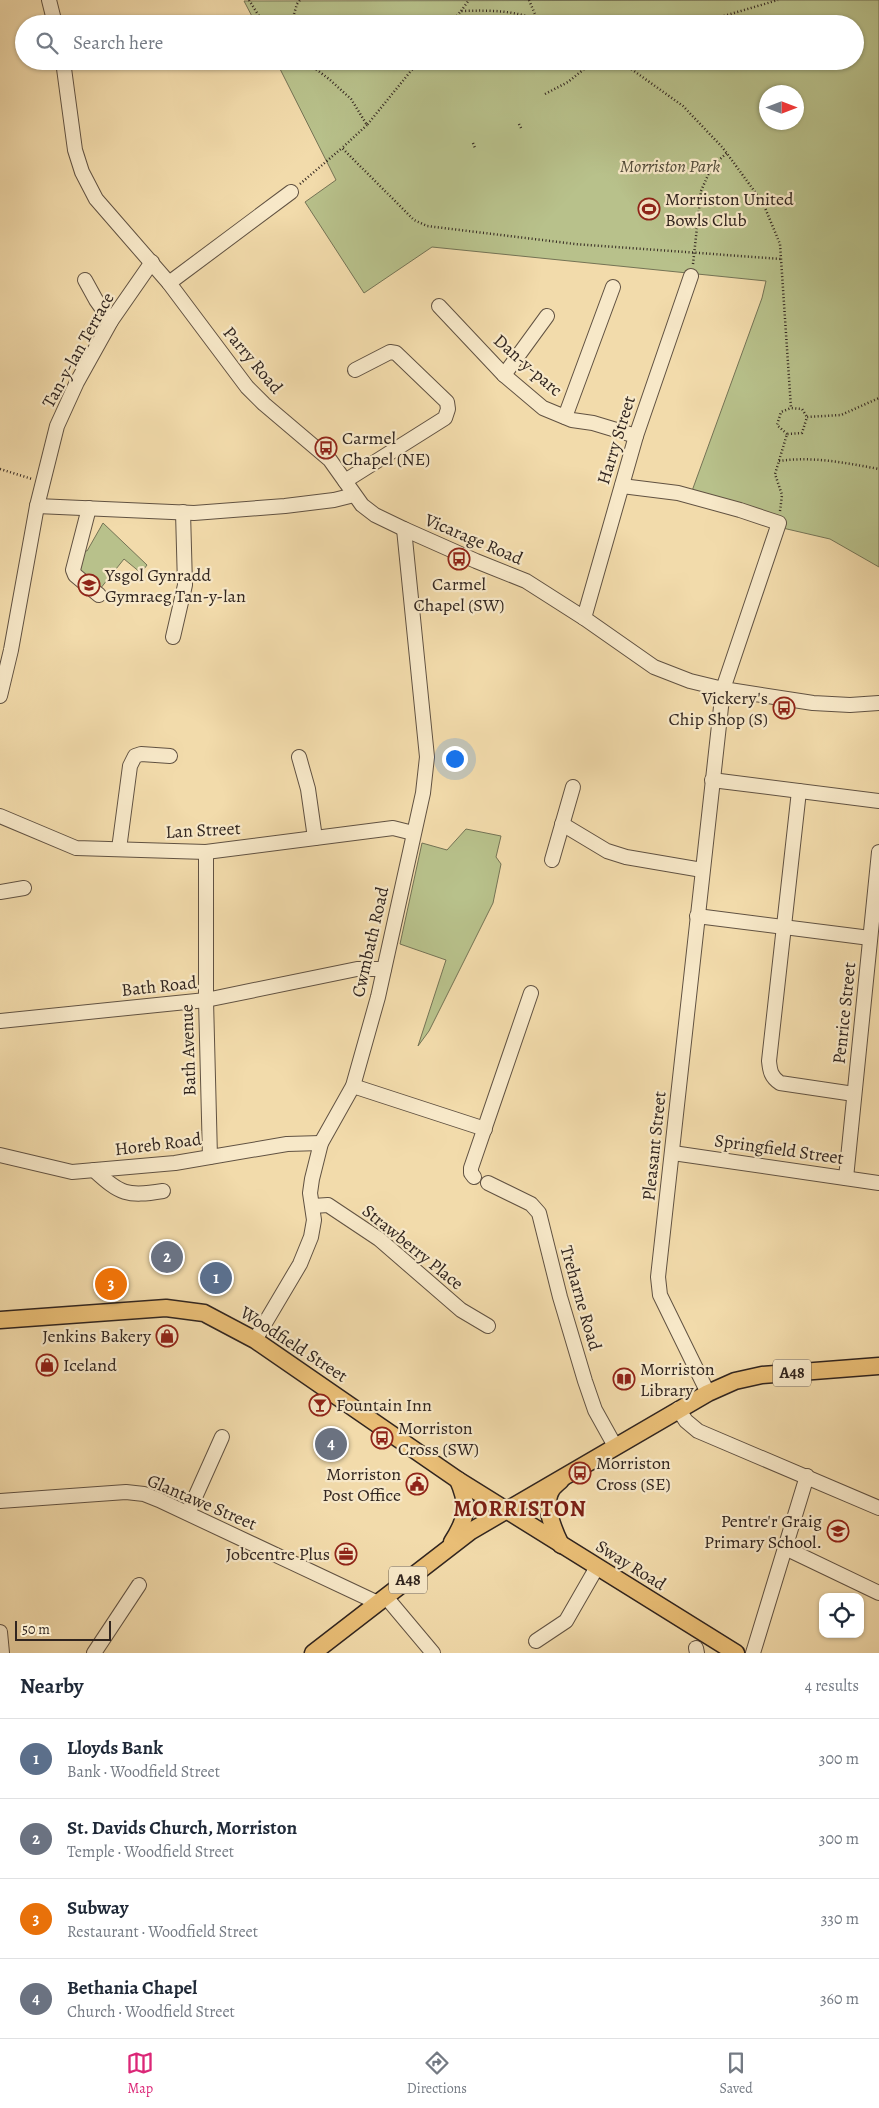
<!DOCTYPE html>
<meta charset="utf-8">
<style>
body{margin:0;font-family:Alegreya,serif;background:#f6f6f7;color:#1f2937}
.controls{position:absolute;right:15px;bottom:15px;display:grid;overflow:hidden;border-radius:10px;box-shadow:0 1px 4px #0004}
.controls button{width:45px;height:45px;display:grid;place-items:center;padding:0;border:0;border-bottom:1px solid #e0e1e3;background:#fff;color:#1f2937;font:25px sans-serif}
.compass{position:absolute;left:759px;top:85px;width:45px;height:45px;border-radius:50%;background:#fff;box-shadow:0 1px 4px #0004;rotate:90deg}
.scale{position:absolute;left:15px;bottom:12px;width:96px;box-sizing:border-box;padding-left:5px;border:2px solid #31251f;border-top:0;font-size:14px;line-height:18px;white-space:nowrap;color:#31251f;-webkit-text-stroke:4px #f7e8c8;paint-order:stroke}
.you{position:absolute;left:454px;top:758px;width:18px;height:18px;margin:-12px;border:4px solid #fff;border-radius:50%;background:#1a73e8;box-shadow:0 0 0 8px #1a73e833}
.badge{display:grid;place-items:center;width:32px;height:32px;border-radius:50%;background:#db2777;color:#fff;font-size:16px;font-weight:700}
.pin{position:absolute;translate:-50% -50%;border:2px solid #fff;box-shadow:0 1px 5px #0006}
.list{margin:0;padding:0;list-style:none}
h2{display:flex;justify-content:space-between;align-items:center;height:65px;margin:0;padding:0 20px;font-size:21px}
h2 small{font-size:16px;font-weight:400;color:#747a83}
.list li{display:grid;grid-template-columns:32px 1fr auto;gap:15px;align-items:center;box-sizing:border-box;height:80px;padding:0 20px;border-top:1px solid #e0e1e3}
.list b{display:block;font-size:19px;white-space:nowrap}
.list p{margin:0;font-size:16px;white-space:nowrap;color:#747a83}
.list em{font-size:16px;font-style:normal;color:#747a83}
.icon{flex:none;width:28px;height:28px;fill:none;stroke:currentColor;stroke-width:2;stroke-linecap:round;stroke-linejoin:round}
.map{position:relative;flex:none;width:879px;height:1653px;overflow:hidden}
.search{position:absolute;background:#fff;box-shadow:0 1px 4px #0004;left:15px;right:15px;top:15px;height:55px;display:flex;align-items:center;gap:12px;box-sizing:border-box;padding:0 18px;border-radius:28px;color:#747a83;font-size:19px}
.sheet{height:385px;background:#fff}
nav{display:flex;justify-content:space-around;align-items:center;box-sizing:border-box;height:70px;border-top:1px solid #e0e1e3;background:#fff;font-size:14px;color:#747a83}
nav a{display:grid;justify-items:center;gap:2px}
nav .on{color:#db2777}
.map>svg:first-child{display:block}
.green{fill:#b8c18b;stroke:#747355;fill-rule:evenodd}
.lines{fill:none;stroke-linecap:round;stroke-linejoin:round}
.minor-casing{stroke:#615242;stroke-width:16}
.major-casing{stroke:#31251f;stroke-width:19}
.path{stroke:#31251f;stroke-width:2.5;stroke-dasharray:1 2.5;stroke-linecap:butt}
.minor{stroke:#f7e8c8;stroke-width:14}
.major{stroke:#e9be76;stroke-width:16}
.labels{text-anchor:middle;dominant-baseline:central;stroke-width:4.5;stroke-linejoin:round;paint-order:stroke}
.shield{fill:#f7e8c8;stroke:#6c6052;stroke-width:1}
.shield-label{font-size:16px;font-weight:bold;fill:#31251f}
.park-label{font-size:18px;font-style:italic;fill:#534c3a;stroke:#f7e8c8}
.poi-label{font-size:18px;fill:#31251f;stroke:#f7e8c8;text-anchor:start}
.street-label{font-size:18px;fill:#31251f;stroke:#f7e8c8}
.district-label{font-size:22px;font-weight:bold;letter-spacing:1px;fill:#7a1f14;stroke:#f7e8c8}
</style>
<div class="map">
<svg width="879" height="1653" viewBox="0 0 879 1653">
<rect width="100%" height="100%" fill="#f2dbab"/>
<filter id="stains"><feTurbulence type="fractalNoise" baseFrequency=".004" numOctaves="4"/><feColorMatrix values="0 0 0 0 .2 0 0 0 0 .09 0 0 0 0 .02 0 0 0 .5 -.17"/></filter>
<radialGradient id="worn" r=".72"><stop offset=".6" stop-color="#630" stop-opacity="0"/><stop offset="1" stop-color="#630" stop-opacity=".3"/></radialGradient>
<g class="green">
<path d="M879,0V567L830,539L774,526L688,502L762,298L766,281L432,247L364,293L305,202L336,180L276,61H855V24H256L244,1ZM766,92H796V122H766Z"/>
<path d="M103,523L147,565L141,573L124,559L100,589L78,571L82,550L87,551Z"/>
<path d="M466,829L501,836L496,857L501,864L493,903L429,1031L418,1046L446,960L400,944L422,843L447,850Z"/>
</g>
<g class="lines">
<g class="minor-casing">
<g id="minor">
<path d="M49,0L55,24"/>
<path d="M63,61L75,150L82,172L96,199L169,283L247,387L264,404L330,460L362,505L375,515L404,529L476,561L526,581L584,618L654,667L690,681L723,689L813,703L850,705L879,703"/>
<path d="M85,280L96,300L111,321"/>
<path d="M169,283L291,192"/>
<path d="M439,306L504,375L543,408L572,420L593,423L636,436"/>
<path d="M504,375L547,316"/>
<path d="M565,417L613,287"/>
<path d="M345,481L445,418L448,409L447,402L396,353L390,352L355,370"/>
<path d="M622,486L678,493L740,510L779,523L723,689L658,1277L660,1295L708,1393"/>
<path d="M37,506L194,513L285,506L334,500L354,495"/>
<path d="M89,508L73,570L75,575L99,595"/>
<path d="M584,618L636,436L691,276"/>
<path d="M173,637L185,585L183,512"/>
<path d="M0,696L11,650L37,506L57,426L77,382L111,321L152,262"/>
<path d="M299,757L308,789L315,838"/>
<path d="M712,780L879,801"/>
<path d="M799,791L769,1061C770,1071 771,1077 780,1083L854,1094"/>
<path d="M0,816L76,848L206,852L393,828L413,833"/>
<path d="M562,824L607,851L626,857L702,870"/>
<path d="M119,849L130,766L135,756L141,754L170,756"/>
<path d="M206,852V1000L210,1157"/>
<path d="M552,860L573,787"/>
<path d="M0,892L24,888"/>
<path d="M697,916L870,938"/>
<path d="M0,1021L206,1000L357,969H384"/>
<path d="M353,1086L485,1129"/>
<path d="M673,1153L879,1183"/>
<path d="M0,1155L72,1172L175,1163L287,1144L321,1143"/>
<path d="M94,1170C120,1194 127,1197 163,1191"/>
<path d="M474,1177L471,1173V1168L531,993"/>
<path d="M846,1178L879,852"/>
<path d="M488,1183L531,1204L539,1213L560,1297L585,1381L595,1410L615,1446"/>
<path d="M313,1206L328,1205L379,1239L461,1310L488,1326"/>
<path d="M255,1340L300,1264L311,1237L314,1220L310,1193L312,1179L321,1143L353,1086L378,997L423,793L427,757L404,529"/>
<path d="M678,1409L686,1421L698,1431L879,1508"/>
<path d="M0,1501L126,1492L144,1494L159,1500L378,1603"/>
<path d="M188,1513L222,1437"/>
<path d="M785,1548L879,1593"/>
<path d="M386,1597L433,1653"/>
<path d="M0,1632L2,1653"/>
<path d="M536,1641L566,1621L597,1567"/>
<path d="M696,1648L697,1653"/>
<path d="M94,1653L139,1585"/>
<path d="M753,1653L807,1476"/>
</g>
</g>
<g class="major-casing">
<g id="major">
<path d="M0,1320L166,1308L204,1313L255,1340L458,1480L736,1653"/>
<path d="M452,1542C467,1519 469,1505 458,1480"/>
<path d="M561,1545C554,1531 542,1503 552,1489C554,1486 558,1483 561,1480"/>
<path d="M313,1653L471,1531L708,1393L735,1381L762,1375L879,1366"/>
</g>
</g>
<g class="path">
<path d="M249,0L264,24"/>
<path d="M529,0L537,19"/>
<path d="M461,11L469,0"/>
<path d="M291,24L297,4L300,0"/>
<path d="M450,24L461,11C493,10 517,10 548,24"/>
<path d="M697,24L778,0"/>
<path d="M305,61L329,79L351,99L367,125L419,61"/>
<path d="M620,61L683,106L723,148L763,203L780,244L791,408L802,409L807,417"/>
<path d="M545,94L568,82L594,61"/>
<path d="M519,124L522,130"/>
<path d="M367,125L342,148L414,220L427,226L575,244L781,259"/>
<path d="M473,143L475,148"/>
<path d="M300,184L342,148"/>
<path d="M693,264L701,191L712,166L727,153"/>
<path d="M787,434L777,425L781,412L791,408"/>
<path d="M779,461C813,456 846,463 879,469"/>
<path d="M0,469L32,479"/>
<path d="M780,511L782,495L775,474L787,434L802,433L807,417L841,415L879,398"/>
</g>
<use href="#minor" class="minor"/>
<use href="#major" class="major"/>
</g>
<defs>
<g id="stadium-ring" transform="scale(1.125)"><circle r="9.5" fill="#f7e8c8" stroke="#8f2418" stroke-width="1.5"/><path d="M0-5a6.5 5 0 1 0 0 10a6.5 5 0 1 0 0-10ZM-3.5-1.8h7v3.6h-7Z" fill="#8f2418"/></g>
<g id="bus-ring" transform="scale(1.125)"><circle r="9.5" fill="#f7e8c8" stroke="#8f2418" stroke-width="1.5"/><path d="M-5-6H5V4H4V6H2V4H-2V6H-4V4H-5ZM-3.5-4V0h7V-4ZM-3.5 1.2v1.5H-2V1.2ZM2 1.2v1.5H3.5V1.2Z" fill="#8f2418"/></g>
<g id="school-ring" transform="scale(1.125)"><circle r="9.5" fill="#f7e8c8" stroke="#8f2418" stroke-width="1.5"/><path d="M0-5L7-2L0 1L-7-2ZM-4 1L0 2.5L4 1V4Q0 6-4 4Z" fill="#8f2418"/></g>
<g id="shop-ring" transform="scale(1.125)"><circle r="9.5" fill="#f7e8c8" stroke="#8f2418" stroke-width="1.5"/><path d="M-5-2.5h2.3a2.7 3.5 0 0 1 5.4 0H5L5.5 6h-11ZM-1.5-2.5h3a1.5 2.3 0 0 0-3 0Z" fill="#8f2418"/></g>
<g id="library-ring" transform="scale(1.125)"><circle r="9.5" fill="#f7e8c8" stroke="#8f2418" stroke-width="1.5"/><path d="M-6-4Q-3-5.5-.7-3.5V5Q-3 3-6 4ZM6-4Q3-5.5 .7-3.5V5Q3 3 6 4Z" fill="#8f2418"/></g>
<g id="bar-ring" transform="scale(1.125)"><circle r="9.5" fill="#f7e8c8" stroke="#8f2418" stroke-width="1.5"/><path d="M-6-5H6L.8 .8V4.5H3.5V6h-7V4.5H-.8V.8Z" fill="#8f2418"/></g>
<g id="civic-ring" transform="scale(1.125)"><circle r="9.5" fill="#f7e8c8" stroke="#8f2418" stroke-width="1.5"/><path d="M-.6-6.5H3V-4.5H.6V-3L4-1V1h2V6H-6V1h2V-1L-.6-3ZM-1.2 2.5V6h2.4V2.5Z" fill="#8f2418"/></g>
<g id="office-ring" transform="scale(1.125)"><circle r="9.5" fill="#f7e8c8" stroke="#8f2418" stroke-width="1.5"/><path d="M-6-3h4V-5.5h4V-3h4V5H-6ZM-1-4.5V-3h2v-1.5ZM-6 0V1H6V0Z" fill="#8f2418"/></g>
</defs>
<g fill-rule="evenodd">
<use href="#stadium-ring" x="649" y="209"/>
<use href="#bus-ring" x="326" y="448"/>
<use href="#bus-ring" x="459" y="559"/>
<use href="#school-ring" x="89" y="585"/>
<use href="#bus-ring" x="784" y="708"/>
<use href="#shop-ring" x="167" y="1336"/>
<use href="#shop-ring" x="47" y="1365"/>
<use href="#library-ring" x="624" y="1379"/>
<use href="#bar-ring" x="320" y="1405"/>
<use href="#bus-ring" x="382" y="1438"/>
<use href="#bus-ring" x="580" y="1473"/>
<use href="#civic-ring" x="417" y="1484"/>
<use href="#school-ring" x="838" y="1531"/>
<use href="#office-ring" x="346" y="1554"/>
</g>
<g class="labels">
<g class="shield">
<rect x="773" y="1359.5" width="38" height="27" rx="4"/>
<rect x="389" y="1566.5" width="38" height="27" rx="4"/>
</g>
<g class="shield-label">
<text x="792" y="1373">A48</text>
<text x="408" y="1580">A48</text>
</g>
<g class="park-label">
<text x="670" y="166">Morriston Park</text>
</g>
<g class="poi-label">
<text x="665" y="199">Morriston United<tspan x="665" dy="21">Bowls Club</tspan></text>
<text x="342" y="438">Carmel<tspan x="342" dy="21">Chapel (NE)</tspan></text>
<text x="105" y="575">Ysgol Gynradd<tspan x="105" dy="21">Gymraeg Tan-y-lan</tspan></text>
<text x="459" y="584" text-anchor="middle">Carmel<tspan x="459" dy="21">Chapel (SW)</tspan></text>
<text x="768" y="698" text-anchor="end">Vickery's<tspan x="768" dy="21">Chip Shop (S)</tspan></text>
<text x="151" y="1336" text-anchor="end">Jenkins Bakery</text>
<text x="63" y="1365">Iceland</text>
<text x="640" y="1369">Morriston<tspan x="640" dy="21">Library</tspan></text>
<text x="336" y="1405">Fountain Inn</text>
<text x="398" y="1428">Morriston<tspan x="398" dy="21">Cross (SW)</tspan></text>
<text x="596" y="1463">Morriston<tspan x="596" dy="21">Cross (SE)</tspan></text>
<text x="401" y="1474" text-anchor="end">Morriston<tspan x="401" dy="21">Post Office</tspan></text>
<text x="822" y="1521" text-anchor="end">Pentre'r Graig<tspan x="822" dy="21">Primary School.</tspan></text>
<text x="330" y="1554" text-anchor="end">Jobcentre Plus</text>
</g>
<g class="street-label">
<text transform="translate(78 350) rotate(-61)">Tan-y-lan Terrace</text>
<text transform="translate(253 360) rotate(50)">Parry Road</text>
<text transform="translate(528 365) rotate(41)">Dan-y-parc</text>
<text transform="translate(616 440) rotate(-73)">Harry Street</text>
<text transform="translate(474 539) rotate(23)">Vicarage Road</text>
<text transform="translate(203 830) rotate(-3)">Lan Street</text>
<text transform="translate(370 942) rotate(-77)">Cwmbath Road</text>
<text transform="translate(159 986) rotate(-6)">Bath Road</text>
<text transform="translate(844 1013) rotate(-84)">Penrice Street</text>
<text transform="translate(188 1050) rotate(-92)">Bath Avenue</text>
<text transform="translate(158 1144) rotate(-7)">Horeb Road</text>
<text transform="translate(654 1146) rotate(-84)">Pleasant Street</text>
<text transform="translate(779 1149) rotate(8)">Springfield Street</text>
<text transform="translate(413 1247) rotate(39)">Strawberry Place</text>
<text transform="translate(581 1298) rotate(74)">Treharne Road</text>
<text transform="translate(294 1344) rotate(33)">Woodfield Street</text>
<text transform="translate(202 1502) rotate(23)">Glantawe Street</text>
<text transform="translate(631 1565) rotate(32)">Sway Road</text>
</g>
<g class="district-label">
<text x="520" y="1509">MORRISTON</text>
</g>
</g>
<rect width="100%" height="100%" filter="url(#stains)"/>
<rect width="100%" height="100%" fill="url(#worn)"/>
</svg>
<div class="controls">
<button><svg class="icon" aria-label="locate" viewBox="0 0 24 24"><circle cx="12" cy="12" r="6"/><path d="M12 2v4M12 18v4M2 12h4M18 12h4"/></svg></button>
</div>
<svg class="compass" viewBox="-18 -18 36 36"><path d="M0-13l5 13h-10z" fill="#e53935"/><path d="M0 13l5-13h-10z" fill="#747a83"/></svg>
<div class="scale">50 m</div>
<div class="you"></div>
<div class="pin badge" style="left:216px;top:1278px;background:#5c6f8a">1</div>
<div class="pin badge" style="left:167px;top:1257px;background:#6b7280">2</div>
<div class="pin badge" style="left:111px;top:1284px;background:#e8710a">3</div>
<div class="pin badge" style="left:331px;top:1444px;background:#6b7280">4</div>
<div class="search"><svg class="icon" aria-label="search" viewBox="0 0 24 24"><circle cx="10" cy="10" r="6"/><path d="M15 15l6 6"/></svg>Search here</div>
</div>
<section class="sheet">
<h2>Nearby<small>4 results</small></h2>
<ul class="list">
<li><span class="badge" style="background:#5c6f8a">1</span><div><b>Lloyds Bank</b><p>Bank · Woodfield Street</p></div><em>300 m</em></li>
<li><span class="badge" style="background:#6b7280">2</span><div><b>St. Davids Church, Morriston</b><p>Temple · Woodfield Street</p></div><em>300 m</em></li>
<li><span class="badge" style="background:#e8710a">3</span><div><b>Subway</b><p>Restaurant · Woodfield Street</p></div><em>330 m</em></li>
<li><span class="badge" style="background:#6b7280">4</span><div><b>Bethania Chapel</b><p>Church · Woodfield Street</p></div><em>360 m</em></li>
</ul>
</section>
<nav>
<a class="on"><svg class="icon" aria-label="map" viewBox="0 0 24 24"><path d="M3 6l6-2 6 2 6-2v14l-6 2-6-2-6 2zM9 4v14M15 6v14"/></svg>Map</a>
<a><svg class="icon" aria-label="directions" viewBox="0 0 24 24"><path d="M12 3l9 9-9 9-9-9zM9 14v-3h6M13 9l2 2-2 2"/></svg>Directions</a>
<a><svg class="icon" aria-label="saved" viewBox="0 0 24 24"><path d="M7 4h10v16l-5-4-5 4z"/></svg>Saved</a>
</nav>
